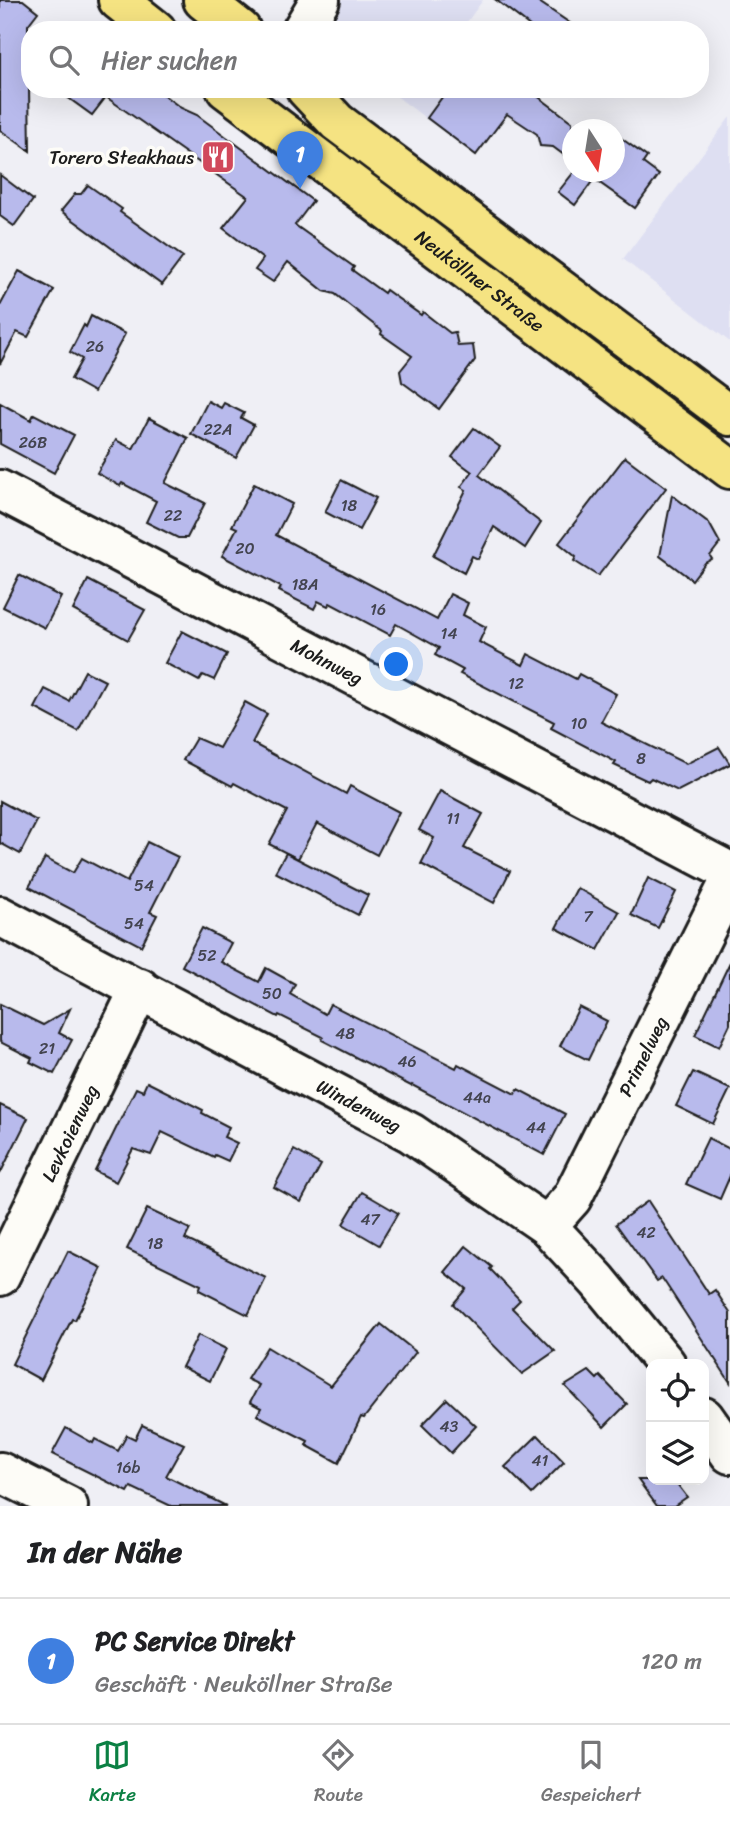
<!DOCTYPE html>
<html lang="de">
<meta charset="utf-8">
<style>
body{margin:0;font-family:Sriracha,sans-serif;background:#f2f2f2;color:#202124}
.controls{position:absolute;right:21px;bottom:21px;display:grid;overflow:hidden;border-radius:14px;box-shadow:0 7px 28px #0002}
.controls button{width:63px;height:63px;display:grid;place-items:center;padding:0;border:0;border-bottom:2px solid #e0e0e0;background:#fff;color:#202124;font:35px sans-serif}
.compass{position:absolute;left:562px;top:119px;width:63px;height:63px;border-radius:50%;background:#fff;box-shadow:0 7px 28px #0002;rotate:168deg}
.you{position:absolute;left:397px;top:665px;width:24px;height:24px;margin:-18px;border:5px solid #fff;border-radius:50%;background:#1a73e8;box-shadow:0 0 0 10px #1a73e833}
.badge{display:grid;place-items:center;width:46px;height:46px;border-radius:50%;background:#0b8043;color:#fff;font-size:23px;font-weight:700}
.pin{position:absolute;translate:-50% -58px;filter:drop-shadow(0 2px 4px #0008)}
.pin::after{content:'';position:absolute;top:37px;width:24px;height:21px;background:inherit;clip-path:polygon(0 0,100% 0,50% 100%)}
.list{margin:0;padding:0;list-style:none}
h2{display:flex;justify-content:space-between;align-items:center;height:91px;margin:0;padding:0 28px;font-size:30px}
h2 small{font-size:23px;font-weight:400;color:#757577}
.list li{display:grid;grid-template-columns:46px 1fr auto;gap:21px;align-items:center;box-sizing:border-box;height:126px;padding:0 28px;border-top:2px solid #e0e0e0}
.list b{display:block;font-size:26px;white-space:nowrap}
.list p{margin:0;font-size:23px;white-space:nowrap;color:#757577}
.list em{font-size:23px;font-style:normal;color:#757577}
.icon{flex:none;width:38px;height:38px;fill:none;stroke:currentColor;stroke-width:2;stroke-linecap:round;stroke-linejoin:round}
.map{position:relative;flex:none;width:730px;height:1506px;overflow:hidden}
.search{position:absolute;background:#fff;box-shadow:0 7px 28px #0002;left:21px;right:21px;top:21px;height:77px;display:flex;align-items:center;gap:18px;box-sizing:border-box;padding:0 24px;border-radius:28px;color:#757577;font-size:26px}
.sheet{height:217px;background:#fff}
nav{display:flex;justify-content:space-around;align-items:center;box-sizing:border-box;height:98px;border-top:2px solid #e0e0e0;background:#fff;font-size:19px;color:#757577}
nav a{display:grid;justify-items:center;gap:4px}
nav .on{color:#0b8043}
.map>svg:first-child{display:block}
.built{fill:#dedff2}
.building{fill:#b8baec;stroke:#1c1c1c;stroke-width:2}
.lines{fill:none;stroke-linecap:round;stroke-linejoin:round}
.minor-casing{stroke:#1c1c1c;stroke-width:44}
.major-casing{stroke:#1c1c1c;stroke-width:44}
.minor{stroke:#fdfcf7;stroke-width:38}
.major{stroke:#f5e382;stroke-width:38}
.labels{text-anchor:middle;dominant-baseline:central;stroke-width:7;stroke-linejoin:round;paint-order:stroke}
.number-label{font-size:16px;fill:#434450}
.poi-label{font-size:19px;fill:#1c1c1c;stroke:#fdfcf7;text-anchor:end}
.street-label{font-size:19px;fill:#1c1c1c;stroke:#fdfcf7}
</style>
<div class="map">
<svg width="730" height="1506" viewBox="0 0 730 1506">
<rect width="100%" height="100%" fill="#efeff5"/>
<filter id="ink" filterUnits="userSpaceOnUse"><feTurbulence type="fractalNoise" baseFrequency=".0143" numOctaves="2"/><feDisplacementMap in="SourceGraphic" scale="14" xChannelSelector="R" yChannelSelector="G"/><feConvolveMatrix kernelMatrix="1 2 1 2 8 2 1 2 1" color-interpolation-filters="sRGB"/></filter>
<g filter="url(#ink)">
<g class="built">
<path d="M291,0H483L461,30H332Z"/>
<path d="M387,89H448L499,124L476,156Z"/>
<path d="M730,117V342L623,259Z"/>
</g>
<g class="building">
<path d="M0,0H23L38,12L28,25L30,151L0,130Z"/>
<path d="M496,0H536L580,30H535Z"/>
<path d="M56,89H160L165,96L181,108L197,115L313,201L295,225L354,267L352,270L384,293L386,290L421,315L423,312L450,333L455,332L458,346L473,345L475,360L439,409L402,382L400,371L412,356L381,334L382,331L335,294L324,291L288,262L273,282L255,270L263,259L223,228L248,197L106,97L92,115Z"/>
<path d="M448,89H528L572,122V161L553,147L540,146L537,134L507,114L476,155L427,118Z"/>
<path d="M614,133L647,157L643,163L659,175L635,208L594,179L575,205L558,192L574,172H614Z"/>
<path d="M0,175L33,200L14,226L0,216Z"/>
<path d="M88,185L122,209L120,212L183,257L162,285L61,211L75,194H81Z"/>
<path d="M19,271L54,290L28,337L17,332L0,364V306Z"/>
<path d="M91,316L125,334L94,392L71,379L82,359L70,352L84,325L86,327Z"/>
<path d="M208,401L221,408L224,403L244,413L241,418L254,425L236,458L191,434Z"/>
<path d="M0,403L31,420L34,414L74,435L54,473L0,444Z"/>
<path d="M149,418L188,438L165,483L205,503L187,538H178L146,522L156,501L122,483L120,486L97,473L116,440L133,449Z"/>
<path d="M474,428L500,447L479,475L541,523L525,548L494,527L478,559L472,556L464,573L433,556L466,490L461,487L472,472L452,457Z"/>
<path d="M625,457L666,488L598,576L574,561L576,557L559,543Z"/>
<path d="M341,480L376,498L359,530L325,512Z"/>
<path d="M254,484L292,504L276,535L437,620L450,594L468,603L463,615L486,627L479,642L523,665L528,654L576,679L579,674L616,694L601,722L686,764L719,747L730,764L678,791L651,778L648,781L614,765L616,762L551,728L554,722L460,674L463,670L435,655L439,648L396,624L390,635L330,603L328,606L318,601L314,609L279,591L281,587L222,556L237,528L232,526Z"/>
<path d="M672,495L709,523L720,543L710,556L712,559L705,563L692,580L660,556Z"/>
<path d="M19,575L61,597L45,628L3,607Z"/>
<path d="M88,580L145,610L128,640L73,610Z"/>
<path d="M182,631L227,654L214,680L203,675L199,681L165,663Z"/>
<path d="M85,671L105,681L78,731L35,708L45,689L69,701Z"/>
<path d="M245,702L267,714L252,743L346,794L350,786L399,812L377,855L317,823L298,859L269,844L287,811L234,783L232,786L183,760L196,738L219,748Z"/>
<path d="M440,791L483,814L464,848L510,871L494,903L421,864L434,838L419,830Z"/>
<path d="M0,801L37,821L20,854L0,843Z"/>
<path d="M147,842L178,857L150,912L157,915L141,946L29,887L45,858L73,873L82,858L127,882Z"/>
<path d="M286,853L368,895L358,915L275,872Z"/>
<path d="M648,878L676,892L658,928L631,915Z"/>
<path d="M577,888L619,912L598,950L556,928Z"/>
<path d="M202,928L231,943L221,962L259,982L266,968L295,984L290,994L325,1014L330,1004L456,1068L458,1064L515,1094L518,1089L565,1114L544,1155L412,1085L411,1086L322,1040L323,1037L279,1015L278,1017L182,966Z"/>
<path d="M730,962V1024L719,1047L695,1035Z"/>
<path d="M0,1004L43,1025L70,1009L59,1033L72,1040L54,1074L30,1062L32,1058L0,1042Z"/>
<path d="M579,1007L607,1021L588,1060L560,1046Z"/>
<path d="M693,1072L730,1089L713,1124L676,1106Z"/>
<path d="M147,1082L203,1110L202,1113L229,1127L224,1137L237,1143L228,1161L215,1155L214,1157L162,1132L151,1155L133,1149L116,1182L95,1171L136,1088L143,1091Z"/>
<path d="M0,1105L28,1118L0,1174Z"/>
<path d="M708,1138L730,1149V1176L720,1199L686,1184Z"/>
<path d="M294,1150L321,1165L301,1202L274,1187Z"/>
<path d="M362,1192L398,1213L379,1245L343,1224Z"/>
<path d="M648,1201L709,1294L715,1290L730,1313V1382L662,1278L657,1281L616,1224Z"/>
<path d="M147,1209L190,1229L185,1239L266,1278L248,1315L199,1290L201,1285L127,1249Z"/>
<path d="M466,1246L492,1267L490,1269L520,1300L512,1308L555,1351L522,1374L453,1304L466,1289L445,1272Z"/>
<path d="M68,1251L102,1268L75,1320L72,1319L41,1380L12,1364Z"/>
<path d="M381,1324L416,1352L364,1418L361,1417L339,1463L306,1445L308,1441L257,1415L261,1408L250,1402L259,1385L247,1379L267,1347L331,1386Z"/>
<path d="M198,1335L226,1349L210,1381L182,1367Z"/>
<path d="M589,1371L597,1379L600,1376L627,1404L604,1427L565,1386Z"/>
<path d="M447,1399L476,1426L451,1453L422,1425Z"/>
<path d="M142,1425L184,1444L166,1476L226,1506H171L131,1487L128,1492L52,1454L66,1428L93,1443L95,1439L118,1451L127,1435L135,1439Z"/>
<path d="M538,1435L564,1462L532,1494L505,1467Z"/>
<path d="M638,1480H674L687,1497L674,1506H657Z"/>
</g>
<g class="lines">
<g class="minor-casing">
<g id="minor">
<path d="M302,30L320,0"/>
<path id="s1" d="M0,490L730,872"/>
<path id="s2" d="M0,916L411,1133L547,1226L598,1281L666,1364"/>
<path id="s3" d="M547,1226L572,1198L730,881"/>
<path id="s4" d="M0,1276L140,988"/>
<path d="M704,1417L730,1454"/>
<path d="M0,1472L68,1506"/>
</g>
</g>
<g class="major-casing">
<g id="major">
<path d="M118,0L156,30"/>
<path d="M203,0L241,30"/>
<path id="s5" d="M226,89L730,469"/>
<path d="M306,89L337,122L730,416"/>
</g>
</g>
<use href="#minor" class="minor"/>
<use href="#major" class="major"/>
</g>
</g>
<defs>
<g id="restaurant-square" transform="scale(1.75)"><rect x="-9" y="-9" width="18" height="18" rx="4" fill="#d1495b" stroke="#fdfcf7"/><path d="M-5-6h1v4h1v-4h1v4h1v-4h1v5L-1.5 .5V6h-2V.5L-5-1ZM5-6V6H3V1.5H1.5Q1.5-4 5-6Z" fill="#fff"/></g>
</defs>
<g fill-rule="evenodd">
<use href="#restaurant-square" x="218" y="157"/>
</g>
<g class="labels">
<g class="number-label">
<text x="95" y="346">26</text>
<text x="218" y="429">22A</text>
<text x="33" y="442">26B</text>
<text x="349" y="505">18</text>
<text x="173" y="515">22</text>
<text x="245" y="548">20</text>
<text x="305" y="584">18A</text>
<text x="378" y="609">16</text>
<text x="449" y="633">14</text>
<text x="516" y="683">12</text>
<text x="579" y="723">10</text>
<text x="641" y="758">8</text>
<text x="453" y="818">11</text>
<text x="144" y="885">54</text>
<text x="588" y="916">7</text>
<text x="134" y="923">54</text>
<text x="207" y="955">52</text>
<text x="272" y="993">50</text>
<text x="345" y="1033">48</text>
<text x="47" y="1048">21</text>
<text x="407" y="1061">46</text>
<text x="477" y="1097">44a</text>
<text x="536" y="1127">44</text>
<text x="370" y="1219">47</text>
<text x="646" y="1232">42</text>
<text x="155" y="1243">18</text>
<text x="449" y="1426">43</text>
<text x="540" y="1460">41</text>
<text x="128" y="1467">16b</text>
</g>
<g class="poi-label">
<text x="194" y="157">Torero Steakhaus</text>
</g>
<g class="street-label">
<text stroke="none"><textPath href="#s5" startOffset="318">Neuköllner Straße</textPath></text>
<text stroke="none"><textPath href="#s1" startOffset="369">Mohnweg</textPath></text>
<text stroke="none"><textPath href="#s3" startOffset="196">Primelweg</textPath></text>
<text stroke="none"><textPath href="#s2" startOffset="406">Windenweg</textPath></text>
<text stroke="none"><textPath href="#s4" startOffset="159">Levkoienweg</textPath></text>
</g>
</g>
</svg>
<div class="controls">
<button><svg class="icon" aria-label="locate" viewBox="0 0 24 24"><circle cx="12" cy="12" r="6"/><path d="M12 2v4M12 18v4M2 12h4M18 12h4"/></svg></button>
<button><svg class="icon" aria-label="layers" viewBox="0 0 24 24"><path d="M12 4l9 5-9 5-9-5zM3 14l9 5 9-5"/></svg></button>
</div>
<svg class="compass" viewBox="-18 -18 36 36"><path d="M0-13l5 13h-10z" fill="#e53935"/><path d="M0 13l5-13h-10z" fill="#757577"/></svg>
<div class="you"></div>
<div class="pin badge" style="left:300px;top:189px;background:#3f7fe0">1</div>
<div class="search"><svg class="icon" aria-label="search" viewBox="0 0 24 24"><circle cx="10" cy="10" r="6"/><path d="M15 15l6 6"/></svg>Hier suchen</div>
</div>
<section class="sheet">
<h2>In der Nähe<small></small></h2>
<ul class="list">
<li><span class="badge" style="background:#3f7fe0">1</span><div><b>PC Service Direkt</b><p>Geschäft · Neuköllner Straße</p></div><em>120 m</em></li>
</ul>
</section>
<nav>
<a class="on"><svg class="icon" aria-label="map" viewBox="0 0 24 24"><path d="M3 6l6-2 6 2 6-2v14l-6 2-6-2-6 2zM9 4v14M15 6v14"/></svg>Karte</a>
<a><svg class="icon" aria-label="directions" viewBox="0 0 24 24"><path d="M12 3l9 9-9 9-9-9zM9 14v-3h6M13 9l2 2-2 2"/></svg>Route</a>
<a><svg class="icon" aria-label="saved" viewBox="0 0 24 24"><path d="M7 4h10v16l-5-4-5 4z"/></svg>Gespeichert</a>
</nav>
